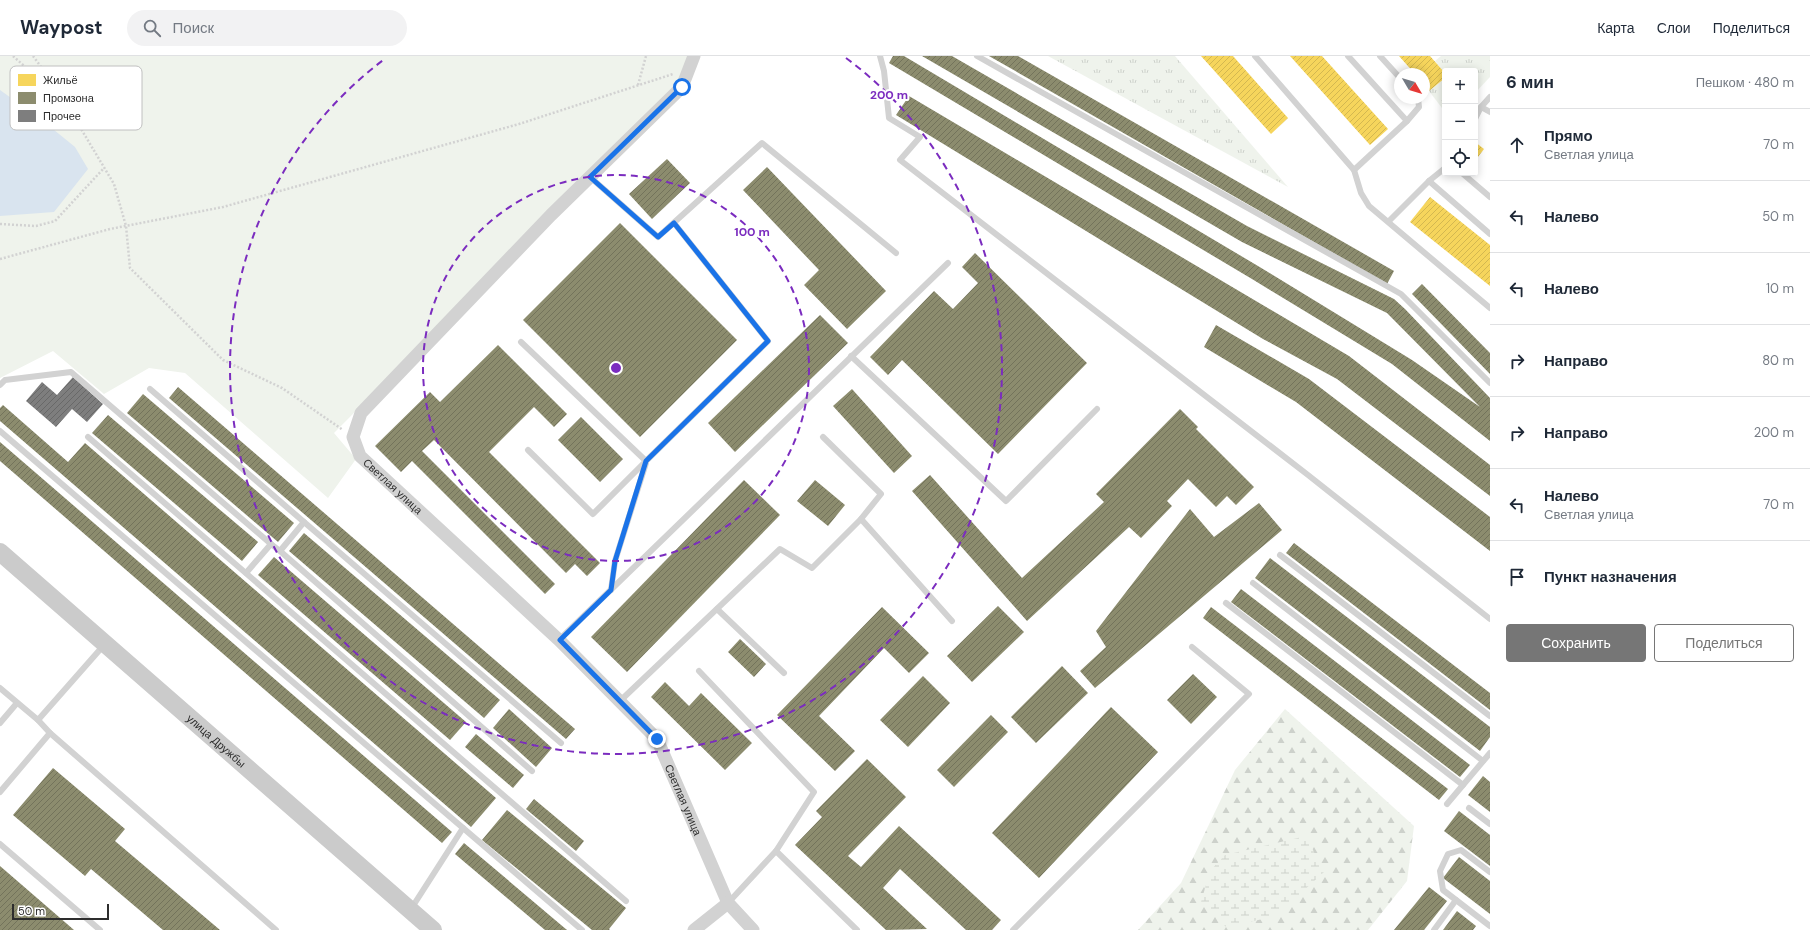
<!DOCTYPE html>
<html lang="ru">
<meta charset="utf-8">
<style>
body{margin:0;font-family:"DM Sans",sans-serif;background:#f2f2f3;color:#1f2937}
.controls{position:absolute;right:12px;top:12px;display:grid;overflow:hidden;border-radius:4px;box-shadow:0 2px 10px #0003}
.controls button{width:36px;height:36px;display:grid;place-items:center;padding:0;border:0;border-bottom:1px solid #e0e1e3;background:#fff;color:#1f2937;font:20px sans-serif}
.compass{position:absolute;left:1394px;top:12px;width:36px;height:36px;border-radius:50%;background:#fff;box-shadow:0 2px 10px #0003;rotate:128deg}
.scale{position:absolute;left:12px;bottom:10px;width:97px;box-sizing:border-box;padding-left:4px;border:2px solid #2d2d2d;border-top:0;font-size:11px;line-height:14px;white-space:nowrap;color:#2d2d2d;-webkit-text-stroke:3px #fff;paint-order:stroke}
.stop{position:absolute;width:12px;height:12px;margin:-9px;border:3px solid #1a73e8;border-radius:50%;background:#fff}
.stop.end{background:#1a73e8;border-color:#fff;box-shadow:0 1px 4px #0008}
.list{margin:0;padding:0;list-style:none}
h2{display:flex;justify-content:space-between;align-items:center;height:52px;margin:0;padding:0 16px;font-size:17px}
h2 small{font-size:13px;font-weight:400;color:#747a83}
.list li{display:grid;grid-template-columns:26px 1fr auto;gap:12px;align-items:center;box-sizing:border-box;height:72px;padding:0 16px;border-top:1px solid #e0e1e3}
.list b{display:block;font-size:15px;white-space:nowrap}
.list p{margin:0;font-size:13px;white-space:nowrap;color:#747a83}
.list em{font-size:13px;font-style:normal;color:#747a83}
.actions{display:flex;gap:8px;padding:12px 16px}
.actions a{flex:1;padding:9px 0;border:1px solid #767676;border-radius:4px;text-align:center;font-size:14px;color:#767676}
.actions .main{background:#767676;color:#fff}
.icon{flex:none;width:22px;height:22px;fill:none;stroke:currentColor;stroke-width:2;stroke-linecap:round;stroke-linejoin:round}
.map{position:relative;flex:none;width:1490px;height:874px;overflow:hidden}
header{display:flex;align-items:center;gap:24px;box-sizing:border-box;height:56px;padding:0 20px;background:#fff;border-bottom:1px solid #e0e1e3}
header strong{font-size:19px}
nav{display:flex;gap:22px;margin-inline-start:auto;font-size:14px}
.search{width:280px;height:36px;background:#f2f2f3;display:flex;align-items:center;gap:10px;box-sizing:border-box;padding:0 14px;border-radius:22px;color:#747a83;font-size:15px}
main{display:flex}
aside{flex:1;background:#fff}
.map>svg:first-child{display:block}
.grass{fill:url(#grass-tufts)}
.forest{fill:url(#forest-firs)}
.wetland{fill:url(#wetland-marsh)}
.park{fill:#eff3ec}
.water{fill:#d9e4ef}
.homes{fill:url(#homes-hatch)}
.industry{fill:url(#industry-hatch)}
.building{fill:url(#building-hatch)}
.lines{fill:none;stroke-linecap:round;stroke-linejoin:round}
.path{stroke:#d2d2d2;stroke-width:2.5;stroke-dasharray:2 2;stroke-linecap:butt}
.lane{stroke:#d2d2d2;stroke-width:6}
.street{stroke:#d2d2d2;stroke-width:13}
.secondary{stroke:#cbcbcb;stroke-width:18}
.route{stroke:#1a73e8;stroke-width:5}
.ring{fill:none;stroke:#7b2cbf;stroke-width:2;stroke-dasharray:7 5}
.labels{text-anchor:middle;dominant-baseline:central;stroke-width:4;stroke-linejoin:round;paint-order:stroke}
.street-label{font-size:11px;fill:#2d2d2d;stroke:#fff}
.key{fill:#fff;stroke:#c0c0c0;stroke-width:1}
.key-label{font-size:11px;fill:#2d2d2d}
.centre{fill:#7b2cbf;stroke:#fff;stroke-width:2}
.ring-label{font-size:12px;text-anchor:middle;font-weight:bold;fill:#7b2cbf;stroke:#fff;stroke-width:4;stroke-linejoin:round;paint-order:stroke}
</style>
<header>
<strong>Waypost</strong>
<div class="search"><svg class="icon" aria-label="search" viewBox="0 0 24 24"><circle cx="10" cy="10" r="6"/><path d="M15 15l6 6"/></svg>Поиск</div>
<nav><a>Карта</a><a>Слои</a><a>Поделиться</a></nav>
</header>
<main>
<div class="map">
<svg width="1490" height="874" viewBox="0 0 1490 874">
<defs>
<pattern id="grass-tufts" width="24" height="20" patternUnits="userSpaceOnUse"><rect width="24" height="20" fill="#eff3ec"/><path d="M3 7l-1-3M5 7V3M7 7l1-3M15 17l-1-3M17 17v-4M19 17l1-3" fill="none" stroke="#cdd1cb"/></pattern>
<pattern id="forest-firs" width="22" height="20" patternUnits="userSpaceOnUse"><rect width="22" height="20" fill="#eff3ec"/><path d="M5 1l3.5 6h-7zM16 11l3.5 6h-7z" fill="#cdd1cb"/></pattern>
<pattern id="wetland-marsh" width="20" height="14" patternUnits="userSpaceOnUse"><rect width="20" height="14" fill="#eff3ec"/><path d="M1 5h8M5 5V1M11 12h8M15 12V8" fill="none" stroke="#cdd1cb"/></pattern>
<pattern id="homes-hatch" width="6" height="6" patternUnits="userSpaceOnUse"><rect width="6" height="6" fill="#f6d55c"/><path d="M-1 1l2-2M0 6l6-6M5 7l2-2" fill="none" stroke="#d3b750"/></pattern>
<pattern id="industry-hatch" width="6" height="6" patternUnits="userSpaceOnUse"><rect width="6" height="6" fill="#8c8c6e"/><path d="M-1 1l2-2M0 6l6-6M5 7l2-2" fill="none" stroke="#73735b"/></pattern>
<pattern id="building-hatch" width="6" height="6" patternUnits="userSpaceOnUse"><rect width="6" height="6" fill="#7e7e7e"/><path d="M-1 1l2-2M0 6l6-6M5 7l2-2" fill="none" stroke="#686868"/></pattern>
</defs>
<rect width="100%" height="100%" fill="#fff"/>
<g class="grass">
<path d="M1048,0H1175L1288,131Z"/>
<path d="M1441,0H1490V21L1475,37V15H1445V17L1435,5Z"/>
<path d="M1445,22V56L1429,35Z"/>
</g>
<path class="forest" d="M1285,653L1414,770L1407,825L1368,874H1138L1181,827L1235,714Z"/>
<path class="wetland" d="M1306,780L1324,816L1276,860L1226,871L1201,846L1210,815L1225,799Z"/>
<path class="park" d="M0,0H688L679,24L667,42L334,377L356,403L328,442L185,317L149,312L104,338L53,295L0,322Z"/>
<path class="water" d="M0,34L43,65L75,91L88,113L54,156L0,160Z"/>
<g class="homes">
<path d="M1201,0H1233L1288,62L1271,78Z"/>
<path d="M1290,0H1322L1388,73L1370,89Z"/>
<path d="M1399,0H1430L1445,17V22L1429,35L1424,29V18H1415Z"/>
<path d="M1475,86L1484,93L1475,105Z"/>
<path d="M1430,141L1490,189V230L1410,166Z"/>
</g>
<g class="industry">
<path d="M893,0H904L1258,210L1412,304L1480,351L1387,257L1242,186L922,0H952L1247,170L1394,243L1405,253L1490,342V385L1392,308L1252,223L889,7Z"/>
<path d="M989,0H1018L1394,215L1387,228Z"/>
<path d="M909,40L1349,300L1490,409V440L1337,323L1263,283L896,59Z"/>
<path d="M667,103L690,127L652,163L629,138Z"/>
<path d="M767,111L886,235L847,273L804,229L819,214L743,134Z"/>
<path d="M620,167L737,284L640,381L523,264Z"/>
<path d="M975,197L1087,307L998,398L902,304L888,319L870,301L934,235L953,253L978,227L962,211Z"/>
<path d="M1422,228L1490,297V318L1412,238Z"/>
<path d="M820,259L848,287L735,396L708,367Z"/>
<path d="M1216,269L1309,323L1490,461V495L1296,346L1204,291Z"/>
<path d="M498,289L567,358L554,371L534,351L489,396L600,507L587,520L575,508L566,517L434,384L422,395L555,528L545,538L412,405L401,416L375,390L430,336L440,346Z"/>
<path d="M178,331L575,673L566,683L169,342Z"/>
<path d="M852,333L912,400L894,417L833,350Z"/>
<path d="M143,338L294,467L278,486L127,357Z"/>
<path d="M3,349L68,406L85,387L496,742L471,771L0,365V352Z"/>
<path d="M1180,353L1198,371L1196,373L1254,431L1236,449L1227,440L1216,451L1188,423L1167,445L1172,450L1141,482L1129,471L1027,565L912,435L930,419L1022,522L1104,446L1096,438Z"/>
<path d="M108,359L258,486L242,505L92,377Z"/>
<path d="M581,361L623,403L600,426L558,384Z"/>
<path d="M0,386L452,776L442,787L0,405Z"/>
<path d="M744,424L780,459L627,616L591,581Z"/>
<path d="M815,424L845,449L828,470L797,445Z"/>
<path d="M1259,447L1282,474L1095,632L1080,615L1106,591L1096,575L1190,453L1214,481Z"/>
<path d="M304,477L500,644L484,662L289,495Z"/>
<path d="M1294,487L1490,637V654L1286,497Z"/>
<path d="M274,501L466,666L450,684L258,519Z"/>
<path d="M1270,502L1490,671V681L1480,695L1255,522Z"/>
<path d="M1241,533L1470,709L1460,721L1231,546Z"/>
<path d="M998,550L1024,576L972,626L947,600Z"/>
<path d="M882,551L929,597L909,617L884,592L819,660L855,695L835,715L777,659Z"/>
<path d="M1211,551L1448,733L1439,744L1203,562Z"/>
<path d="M740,583L766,608L754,621L728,596Z"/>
<path d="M1062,610L1088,637L1036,687L1011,661Z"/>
<path d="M1193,618L1217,641L1191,668L1167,644Z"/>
<path d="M923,620L950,647L908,691L880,664Z"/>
<path d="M665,626L689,650L701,637L752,687L725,714L651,641Z"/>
<path d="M1111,651L1158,696L1039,822L992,777Z"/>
<path d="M509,653L552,692L536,711L493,672Z"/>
<path d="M991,659L1008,676L954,731L937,714Z"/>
<path d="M476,678L524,719L513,732L465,691Z"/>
<path d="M867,703L906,741L848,800L861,811L899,770L1001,864L992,874H966L900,813L883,832L927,873L886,874L795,789L822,761L816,755Z"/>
<path d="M53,712L125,773L115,785L220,874H163L91,813L85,820L13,759Z"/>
<path d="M1483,720L1490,726V756L1468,739Z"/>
<path d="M534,743L584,785L576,795L526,753Z"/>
<path d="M507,754L626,852L609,873L610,874H592L482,784Z"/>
<path d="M1459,755L1490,779V810L1444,775Z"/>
<path d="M464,787L567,874H545L455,798Z"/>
<path d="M1459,801L1490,825V858L1443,822Z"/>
<path d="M0,810L74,874H0Z"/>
<path d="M1429,831L1447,845L1424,874H1394Z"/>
<path d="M1457,855L1476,870L1473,874H1443Z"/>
</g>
<path class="building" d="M73,321L103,348L87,366L72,353L56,371L26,345L42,326L57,339Z"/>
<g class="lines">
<g class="path">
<path d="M13,0L32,17L53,30"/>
<path d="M33,0L56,31L114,128L126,170L130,212L223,304L282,332L343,374"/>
<path d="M638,29L646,0"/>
<path d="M0,168L36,170L55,165L104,112"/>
<path d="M0,203L110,173L223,151L519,68L673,18"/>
</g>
<g class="lane">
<path d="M880,0L884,15L889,62L920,81L900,104L1308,419L1490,563"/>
<path d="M977,0L1401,238L1490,327"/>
<path d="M1255,0L1354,114L1361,137L1369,150L1490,252"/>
<path d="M1348,0L1407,65L1354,114"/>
<path d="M1380,0L1400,22"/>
<path d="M1481,51L1490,56"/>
<path d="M1475,63L1481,51L1490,41"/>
<path d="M1407,65L1419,51L1418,42"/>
<path d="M1462,117L1490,141"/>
<path d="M590,121L658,181L762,87L896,197"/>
<path d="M1429,125L1490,178"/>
<path d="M1389,165L1429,125L1445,112"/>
<path d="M521,286L646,405L768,285L674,167"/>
<path d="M851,300L1006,445L1097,353"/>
<path d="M0,329L5,324L71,316L271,488"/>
<path d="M150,333L304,466L280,495L271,488L246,517"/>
<path d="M0,375L582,874"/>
<path d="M88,381L626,845"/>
<path d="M823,381L881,438L861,463"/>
<path d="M528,394L593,458L646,405"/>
<path d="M304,466L561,687"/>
<path d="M280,495L532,715"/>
<path d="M1280,499L1490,660"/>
<path d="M1253,527L1483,705"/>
<path d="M611,534L615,505L646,407"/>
<path d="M1226,547L1463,729"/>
<path d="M717,553L784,617"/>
<path d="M559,584L948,207"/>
<path d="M699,615L814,736L776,795"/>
<path d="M0,632L38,664L104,589"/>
<path d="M620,645L780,493L812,512L861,463L952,565"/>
<path d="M0,667L17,647"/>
<path d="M50,677L276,874"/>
<path d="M0,736L50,677L38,664"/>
<path d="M1447,748L1490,697"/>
<path d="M1469,752L1490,768"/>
<path d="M0,788L100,874"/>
<path d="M1490,816L1461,794L1448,798L1440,815L1443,834L1490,870"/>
<path d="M728,847L776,795L857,874"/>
<path d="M411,853L463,772"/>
<path d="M1013,874L1249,638L1192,591"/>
<path d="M1434,874L1456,844"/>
</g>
<g class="street">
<path id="s1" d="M694,0L682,31L551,159L361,357L353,381L360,400L559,584L657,683L728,847L753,874"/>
<path d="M694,874L728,847"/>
</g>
<path class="secondary" id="s2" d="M0,496L433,874"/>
</g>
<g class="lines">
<path class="route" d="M657,683L560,584L611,534L615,505L646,405L768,285L674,167L658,181L590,121L682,31"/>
</g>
<g class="ring">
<circle cx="616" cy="312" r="193"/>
<path d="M846 2A386 386 0 1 1 386 2"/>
</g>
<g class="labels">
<g class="street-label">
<text stroke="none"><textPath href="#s1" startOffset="581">Светлая улица</textPath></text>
<text stroke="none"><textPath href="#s2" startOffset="287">улица Дружбы</textPath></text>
<text stroke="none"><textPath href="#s1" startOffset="1013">Светлая улица</textPath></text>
</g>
</g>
<rect x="10" y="10" width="132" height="64" rx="6" class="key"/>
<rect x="18" y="18" width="18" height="12" fill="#f6d55c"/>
<rect x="18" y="36" width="18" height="12" fill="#8c8c6e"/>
<rect x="18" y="54" width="18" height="12" fill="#7e7e7e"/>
<g class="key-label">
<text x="43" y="28">Жильё</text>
<text x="43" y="46">Промзона</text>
<text x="43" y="64">Прочее</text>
</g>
<circle cx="616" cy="312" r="6" class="centre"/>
<g class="ring-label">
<text x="889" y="43">200 m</text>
<text x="752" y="180">100 m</text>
</g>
</svg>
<div class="controls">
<button>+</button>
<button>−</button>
<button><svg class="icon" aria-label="locate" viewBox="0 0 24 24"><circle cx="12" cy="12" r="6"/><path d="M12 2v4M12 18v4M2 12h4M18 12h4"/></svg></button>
</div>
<svg class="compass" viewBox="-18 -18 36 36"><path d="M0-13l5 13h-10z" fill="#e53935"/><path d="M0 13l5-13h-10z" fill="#747a83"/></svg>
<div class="scale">50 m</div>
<div class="stop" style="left:682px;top:31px"></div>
<div class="stop end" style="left:657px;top:683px"></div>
</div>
<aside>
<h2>6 мин<small>Пешком · 480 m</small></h2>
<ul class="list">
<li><svg class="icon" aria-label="ahead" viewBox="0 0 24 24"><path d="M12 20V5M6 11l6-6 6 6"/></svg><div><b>Прямо</b><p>Светлая улица</p></div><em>70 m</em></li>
<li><svg class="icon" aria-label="left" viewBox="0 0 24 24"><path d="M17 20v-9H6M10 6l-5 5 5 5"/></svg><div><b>Налево</b></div><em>50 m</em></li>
<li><svg class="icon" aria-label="left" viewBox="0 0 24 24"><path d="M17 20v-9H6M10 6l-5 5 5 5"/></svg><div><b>Налево</b></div><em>10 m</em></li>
<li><svg class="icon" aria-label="right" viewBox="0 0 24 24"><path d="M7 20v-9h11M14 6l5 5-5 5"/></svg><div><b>Направо</b></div><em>80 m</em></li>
<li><svg class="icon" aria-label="right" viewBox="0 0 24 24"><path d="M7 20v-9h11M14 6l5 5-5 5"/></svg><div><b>Направо</b></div><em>200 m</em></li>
<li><svg class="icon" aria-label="left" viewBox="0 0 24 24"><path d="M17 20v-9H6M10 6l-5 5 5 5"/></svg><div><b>Налево</b><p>Светлая улица</p></div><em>70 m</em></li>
<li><svg class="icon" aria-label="arrive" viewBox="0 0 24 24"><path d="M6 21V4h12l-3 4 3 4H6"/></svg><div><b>Пункт назначения</b></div></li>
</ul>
<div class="actions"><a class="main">Сохранить</a><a>Поделиться</a></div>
</aside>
</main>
